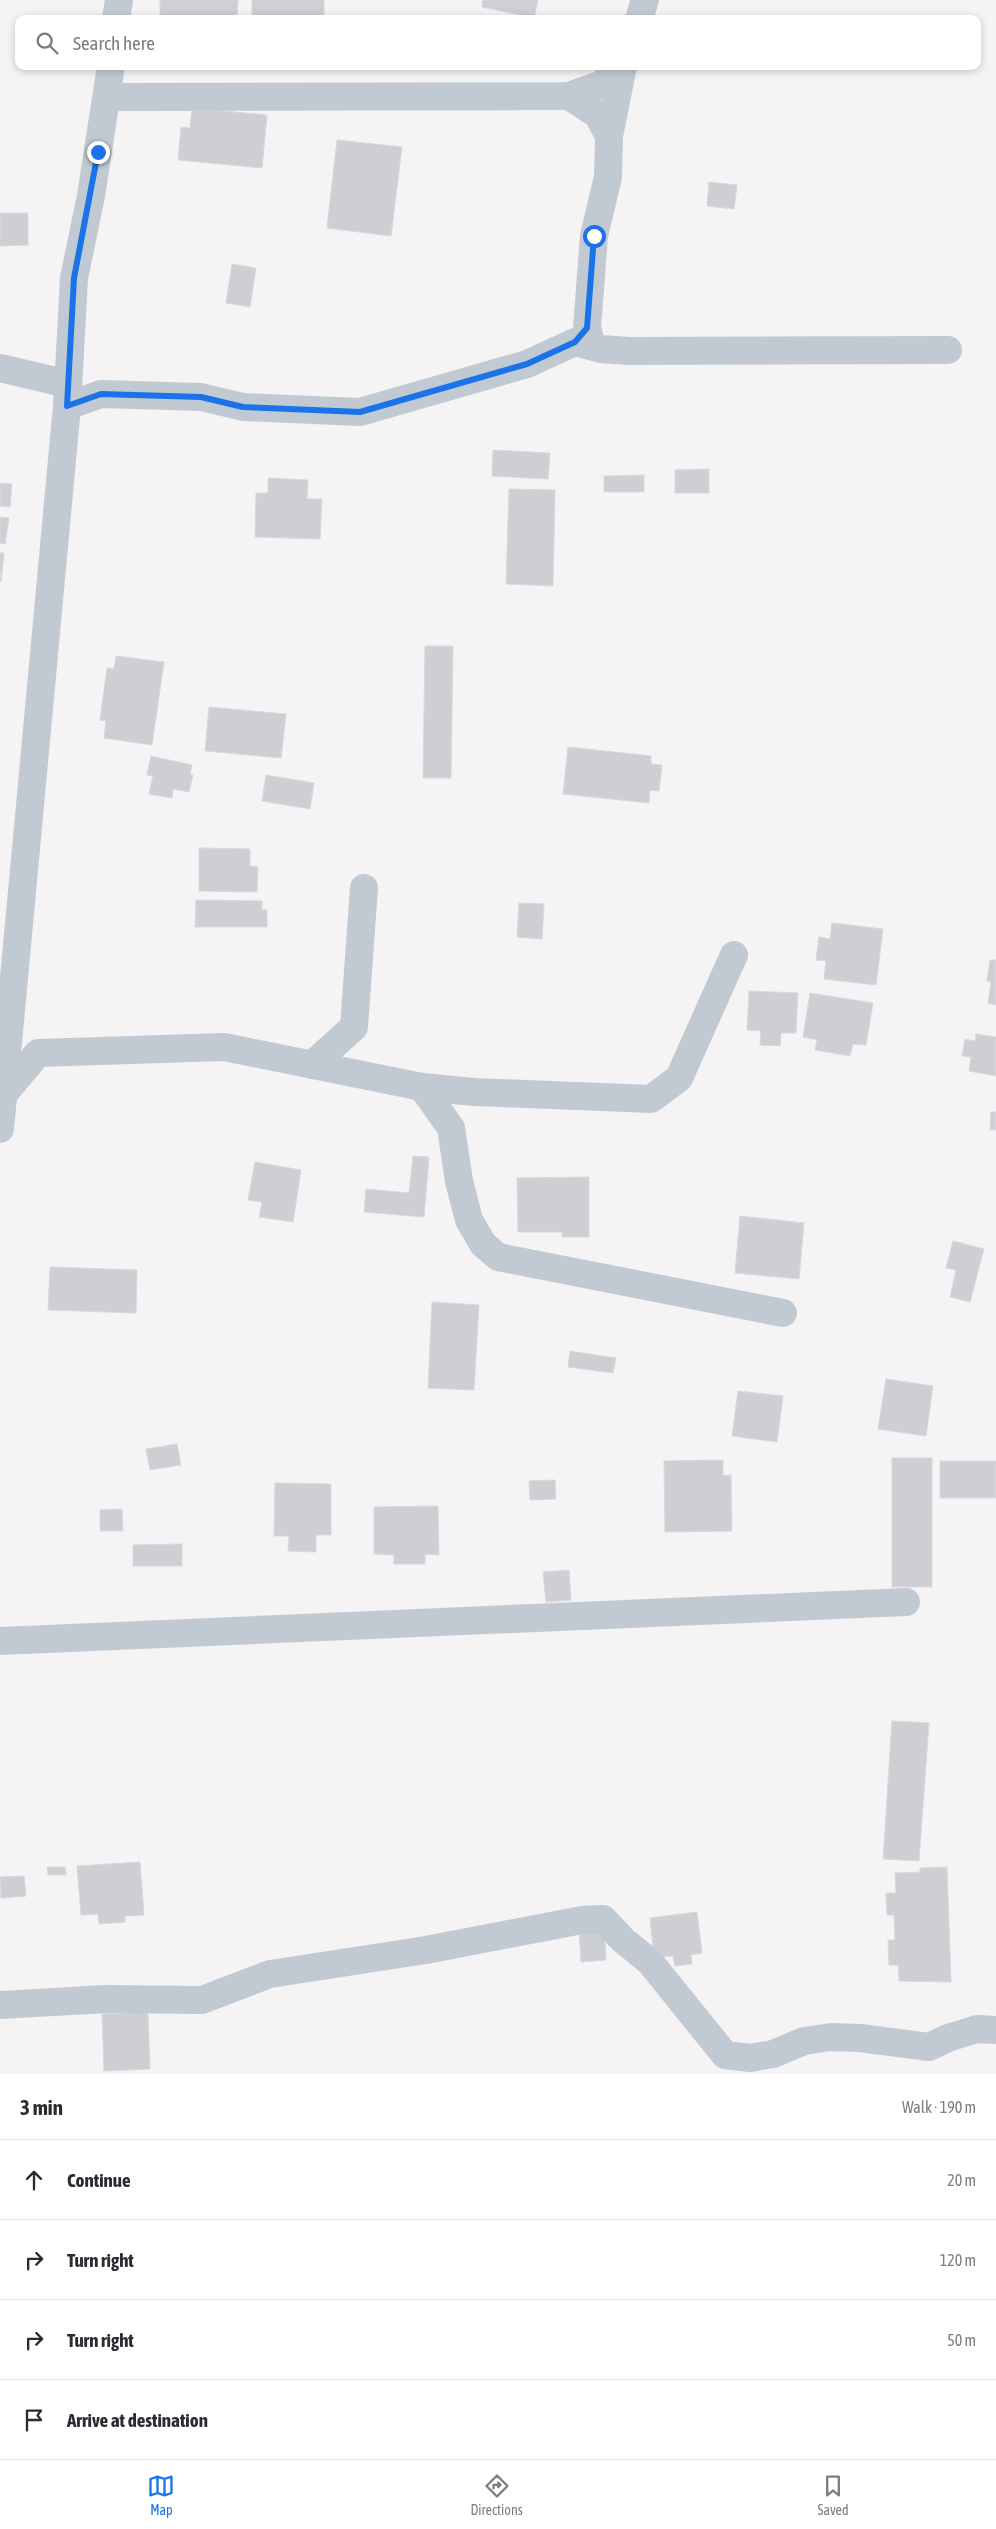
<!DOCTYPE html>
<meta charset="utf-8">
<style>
body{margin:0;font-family:"Asap Condensed",sans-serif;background:#f7f7f7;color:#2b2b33}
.stop{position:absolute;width:15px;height:15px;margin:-11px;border:4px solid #1a73e8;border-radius:50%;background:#fff}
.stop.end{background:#1a73e8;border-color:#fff;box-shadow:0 1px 5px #0008}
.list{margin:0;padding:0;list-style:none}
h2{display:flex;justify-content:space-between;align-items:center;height:65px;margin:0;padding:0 20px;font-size:21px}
h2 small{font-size:16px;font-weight:400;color:#7c7c81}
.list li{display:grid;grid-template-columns:32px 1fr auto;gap:15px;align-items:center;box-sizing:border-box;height:80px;padding:0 20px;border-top:1px solid #e1e1e2}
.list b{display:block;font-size:19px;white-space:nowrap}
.list em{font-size:16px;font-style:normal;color:#7c7c81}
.icon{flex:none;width:28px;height:28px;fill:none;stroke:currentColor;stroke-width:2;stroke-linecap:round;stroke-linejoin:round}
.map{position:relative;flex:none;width:996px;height:2074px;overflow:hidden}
.search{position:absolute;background:#fff;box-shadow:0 2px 8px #0003;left:15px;right:15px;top:15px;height:55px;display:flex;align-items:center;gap:12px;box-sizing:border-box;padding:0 18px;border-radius:10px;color:#7c7c81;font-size:19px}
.sheet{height:385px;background:#fff}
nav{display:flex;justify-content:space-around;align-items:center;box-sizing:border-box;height:70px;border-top:1px solid #e1e1e2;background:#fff;font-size:14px;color:#7c7c81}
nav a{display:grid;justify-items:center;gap:2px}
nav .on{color:#1a73e8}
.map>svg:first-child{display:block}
.building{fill:#cdcfd5;stroke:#d7d9de}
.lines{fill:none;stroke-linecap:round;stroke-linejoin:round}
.minor{stroke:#c1cad2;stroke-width:28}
.route{stroke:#1a73e8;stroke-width:6}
</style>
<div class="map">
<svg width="996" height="2074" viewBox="0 0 996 2074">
<rect width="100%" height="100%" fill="#f5f3f3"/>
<g class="building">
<path d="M160,0H238L237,19H160Z"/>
<rect x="252" y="0" width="72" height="19"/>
<path d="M483,0H538L534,18L482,7Z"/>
<path d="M192,108L267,115L262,168L178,160L181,127L190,128Z"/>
<path d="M337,140L402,147L391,236L327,228Z"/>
<path d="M709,182L737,185L734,209L707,206Z"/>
<path d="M0,213H28V245L0,246Z"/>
<path d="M232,264L256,268L250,307L226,303Z"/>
<path d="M493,450L550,453L548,479L492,476Z"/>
<path d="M709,469V493H675V470Z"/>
<path d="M644,475V492H604V476Z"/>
<path d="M268,478L308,480L307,499H322L320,539L255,537L256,493H268Z"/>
<path d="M0,483L12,484L10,507L0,506Z"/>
<path d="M509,489L555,490L553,586L506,584Z"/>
<path d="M0,517L9,518L5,544L0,543Z"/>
<path d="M0,553H4L1,582H0Z"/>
<path d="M425,646H453L451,778H423Z"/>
<path d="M116,656L164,662L152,745L104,738L106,721L100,720L107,668L114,669Z"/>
<path d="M209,707L286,714L281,758L205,751Z"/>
<path d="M568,747L651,756V764L662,765L659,791L650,790L649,803L563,794Z"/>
<path d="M151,756L192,765L190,775H193L189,792L173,789L172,798L149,794L153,776L147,775Z"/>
<path d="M266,775L314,783L310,809L262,801Z"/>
<path d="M199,848L250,849V866L258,867L257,892L199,891Z"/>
<path d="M196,900L262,901V910H267V927H195Z"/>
<path d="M519,903L544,904L542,939L517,937Z"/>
<path d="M832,923L883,929L876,985L824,979L826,961L816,960L819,937L830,939Z"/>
<path d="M990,960H996V1005L988,1003L991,982L987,981Z"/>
<path d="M749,991L798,993L796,1033H781L780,1046L760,1045L761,1031L747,1030Z"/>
<path d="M810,993L873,1003L866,1045L853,1044L850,1056L815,1050L817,1040L803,1037Z"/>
<path d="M976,1034L996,1037V1076L969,1071L971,1057L962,1056L965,1039L975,1041Z"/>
<path d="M991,1112H996V1130H990Z"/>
<path d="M413,1156L429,1157L424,1217L364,1212L366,1189L409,1193Z"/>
<path d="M255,1162L301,1170L293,1222L259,1217L262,1202L248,1200Z"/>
<path d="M589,1177V1237H562V1232H518L517,1178Z"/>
<path d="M740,1216L804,1223L799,1279L735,1273Z"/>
<path d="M953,1241L984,1249L970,1302L950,1297L956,1270L946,1268Z"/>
<path d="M50,1267L137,1270L136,1313L48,1310Z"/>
<path d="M432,1302L479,1305L474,1390L428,1388Z"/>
<path d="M570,1351L616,1358L613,1373L568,1367Z"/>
<path d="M886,1379L933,1386L926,1436L878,1429Z"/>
<path d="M738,1391L783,1396L777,1442L732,1436Z"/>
<path d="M177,1444L181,1465L150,1470L146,1449Z"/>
<rect x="892" y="1458" width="40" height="129"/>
<path d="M723,1460V1476L731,1475L732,1531L665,1532L664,1461Z"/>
<rect x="940" y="1461" width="56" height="37"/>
<path d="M555,1480L556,1499L530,1500L529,1481Z"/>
<path d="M275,1483L331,1484V1535H316V1552L288,1551L289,1536H274Z"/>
<path d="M438,1506L439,1555L425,1554V1564H394V1555L374,1554V1507Z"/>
<path d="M122,1509L123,1531H100V1510Z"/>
<path d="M182,1544V1566H133V1545Z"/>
<path d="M569,1570L571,1600L546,1602L543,1572Z"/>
<path d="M892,1721L929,1723L919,1861L883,1859Z"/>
<path d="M140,1862L144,1915L125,1916V1922L99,1924L98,1914L81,1915L77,1866Z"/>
<path d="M47,1867H65L66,1875H48Z"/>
<path d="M947,1867L951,1982L899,1981L898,1965H889L888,1940H895L894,1915H887L886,1893H896L895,1873L920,1872V1868Z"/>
<path d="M24,1876L26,1896L1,1898L0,1877Z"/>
<path d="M697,1912L702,1953L691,1955L692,1964L675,1966L673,1956L654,1958L650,1918Z"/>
<path d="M604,1928L606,1960L581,1962L579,1930Z"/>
<path d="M148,2012L150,2069L104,2071L102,2014Z"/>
</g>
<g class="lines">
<g class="minor">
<path d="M116,19L119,0"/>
<path d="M639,19L645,0"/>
<path d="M569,96L598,115L609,136"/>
<path d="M107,97L569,96L600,85L623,67"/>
<path d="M592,346L587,328L594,236L608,177L609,136L623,66"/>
<path d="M0,368L68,384"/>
<path d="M67,406L101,394L201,397L243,407L360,412L527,364L575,342L601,349L629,351L948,350"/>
<path d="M312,1065L354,1027L364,888"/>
<path d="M422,1087L451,1128L459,1181L469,1220L483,1244L498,1257L783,1313"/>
<path d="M2,1096L38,1053L224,1047L422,1087L475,1092L651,1099L679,1078L734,955"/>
<path d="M0,1129L67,406L74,278L91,196L111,66"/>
<path d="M0,1641L906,1602"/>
<path d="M0,2005L106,1999L202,2000L270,1974L426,1950L582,1920L603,1919L623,1940L650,1962L725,2055L750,2058L773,2054L804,2041L831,2037L860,2038L929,2047L948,2038L977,2029L996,2030"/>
</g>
</g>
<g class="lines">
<path class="route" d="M98,152L74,278L67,406L101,394L201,397L243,407L360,412L527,364L575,342L587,328L594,236"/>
</g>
</svg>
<div class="stop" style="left:594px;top:236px"></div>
<div class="stop end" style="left:98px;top:152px"></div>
<div class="search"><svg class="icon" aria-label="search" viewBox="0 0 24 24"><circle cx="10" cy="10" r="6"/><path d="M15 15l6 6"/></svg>Search here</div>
</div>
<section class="sheet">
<h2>3 min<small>Walk · 190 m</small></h2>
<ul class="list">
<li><svg class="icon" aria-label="ahead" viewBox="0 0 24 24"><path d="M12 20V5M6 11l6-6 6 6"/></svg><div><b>Continue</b></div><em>20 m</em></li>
<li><svg class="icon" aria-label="right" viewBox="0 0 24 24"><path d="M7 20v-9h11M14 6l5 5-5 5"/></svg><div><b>Turn right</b></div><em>120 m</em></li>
<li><svg class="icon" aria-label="right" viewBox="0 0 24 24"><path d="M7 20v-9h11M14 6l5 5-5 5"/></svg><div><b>Turn right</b></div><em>50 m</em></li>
<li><svg class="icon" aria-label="arrive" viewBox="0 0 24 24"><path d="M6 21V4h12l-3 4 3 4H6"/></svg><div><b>Arrive at destination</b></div></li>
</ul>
</section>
<nav>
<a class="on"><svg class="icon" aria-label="map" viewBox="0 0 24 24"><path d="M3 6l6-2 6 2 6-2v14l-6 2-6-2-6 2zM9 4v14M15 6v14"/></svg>Map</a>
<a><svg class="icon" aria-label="directions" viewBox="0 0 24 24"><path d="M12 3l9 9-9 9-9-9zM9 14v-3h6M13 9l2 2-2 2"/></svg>Directions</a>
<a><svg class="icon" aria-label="saved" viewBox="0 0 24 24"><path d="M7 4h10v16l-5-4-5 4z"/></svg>Saved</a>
</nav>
